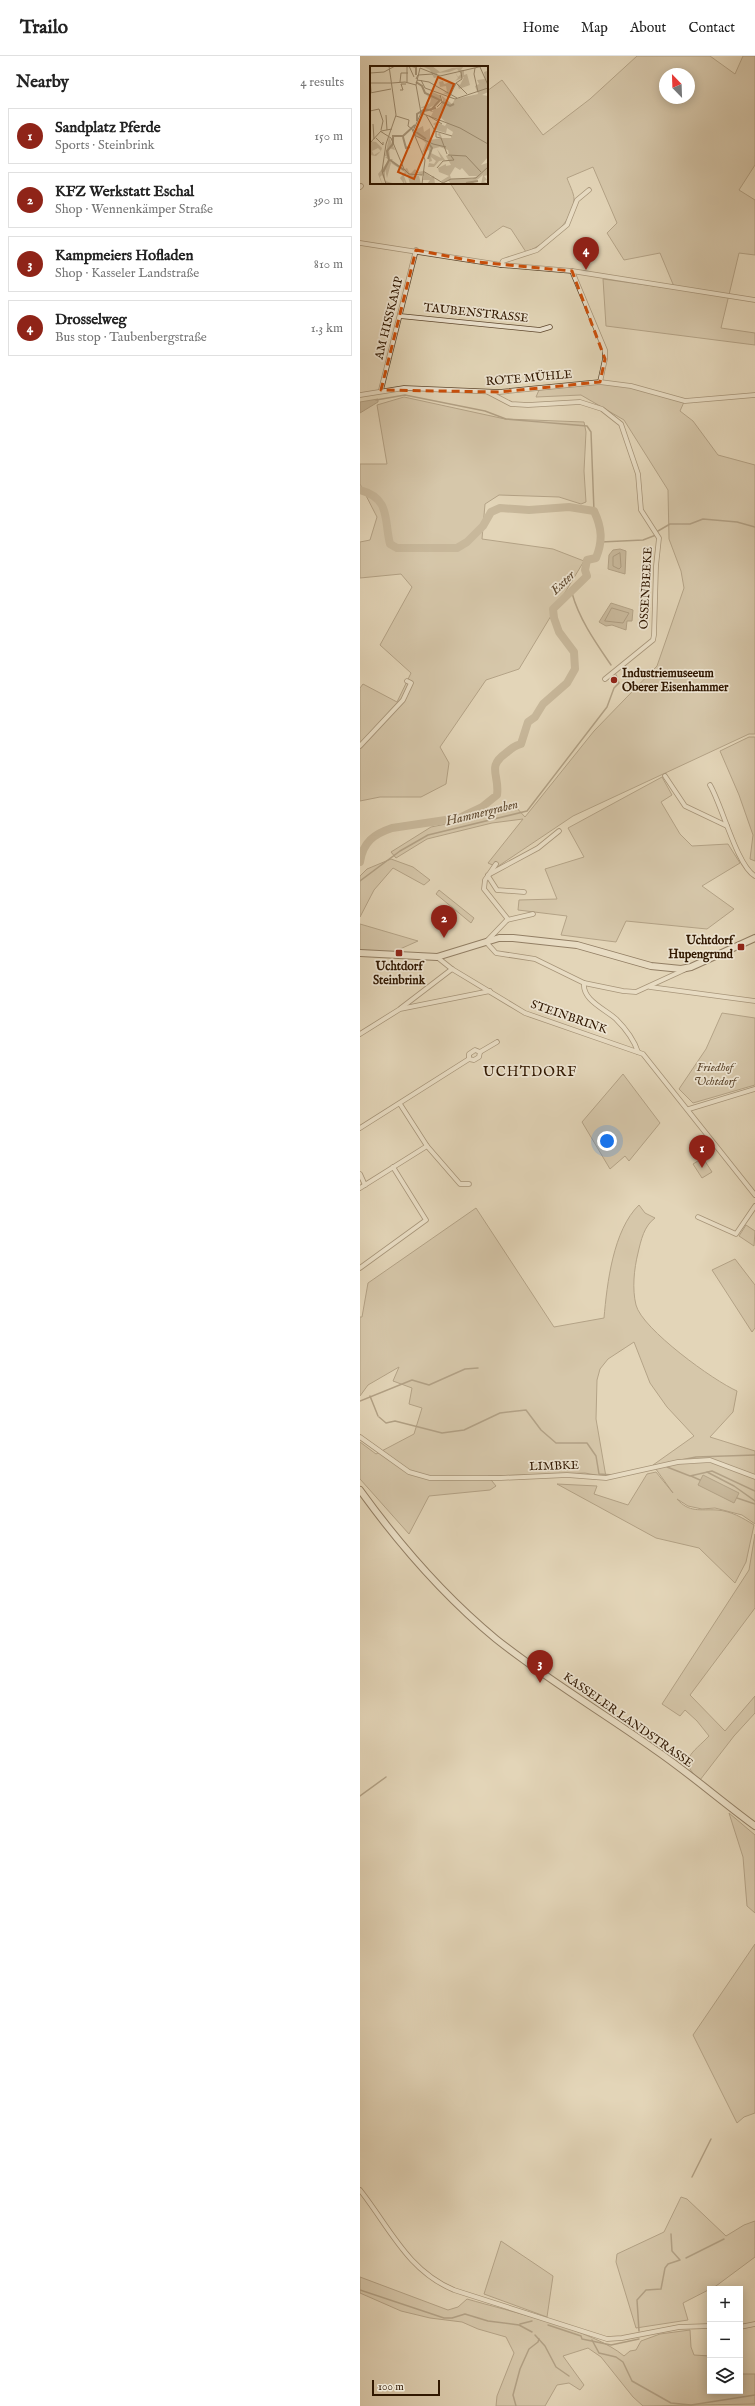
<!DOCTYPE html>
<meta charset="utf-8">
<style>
body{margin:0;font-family:"IM FELL English",serif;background:#f6f6f6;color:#222}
.controls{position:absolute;right:12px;bottom:12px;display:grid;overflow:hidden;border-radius:0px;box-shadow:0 2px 10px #0003}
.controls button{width:36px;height:36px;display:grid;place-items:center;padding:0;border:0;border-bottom:1px solid #e0e0e0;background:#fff;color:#222;font:20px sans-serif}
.compass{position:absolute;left:299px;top:12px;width:36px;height:36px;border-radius:50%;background:#fff;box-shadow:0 2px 10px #0003;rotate:337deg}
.scale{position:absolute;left:12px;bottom:10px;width:68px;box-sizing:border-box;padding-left:4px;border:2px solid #301700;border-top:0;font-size:11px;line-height:14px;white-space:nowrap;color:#301700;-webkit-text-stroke:3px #ede4d1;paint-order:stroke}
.you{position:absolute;left:247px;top:1085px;width:14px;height:14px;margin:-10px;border:3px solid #fff;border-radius:50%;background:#1a73e8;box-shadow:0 0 0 6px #1a73e833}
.badge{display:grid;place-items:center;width:26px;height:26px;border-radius:50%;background:#8f2418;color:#fff;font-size:13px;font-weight:700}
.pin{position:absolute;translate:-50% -33px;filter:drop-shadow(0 1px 2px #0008)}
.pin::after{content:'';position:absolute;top:21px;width:14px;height:12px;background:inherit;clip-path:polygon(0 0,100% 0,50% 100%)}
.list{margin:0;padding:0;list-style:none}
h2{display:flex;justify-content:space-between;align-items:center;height:52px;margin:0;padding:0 16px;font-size:17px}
h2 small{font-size:13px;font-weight:400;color:#767676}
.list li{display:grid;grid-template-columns:26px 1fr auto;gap:12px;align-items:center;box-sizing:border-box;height:56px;margin:0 8px 8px;padding:0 8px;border:1px solid #e0e0e0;border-radius:0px}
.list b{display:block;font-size:15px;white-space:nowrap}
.list p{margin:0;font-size:13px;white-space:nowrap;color:#767676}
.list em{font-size:13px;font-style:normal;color:#767676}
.icon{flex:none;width:22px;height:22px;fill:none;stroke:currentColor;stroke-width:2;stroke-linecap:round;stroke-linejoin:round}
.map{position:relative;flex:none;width:395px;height:2350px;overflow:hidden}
header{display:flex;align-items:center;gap:24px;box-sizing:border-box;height:56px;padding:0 20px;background:#fff;border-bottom:1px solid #e0e0e0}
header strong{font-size:19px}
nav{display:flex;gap:22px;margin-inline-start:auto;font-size:14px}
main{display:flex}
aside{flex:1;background:#fff}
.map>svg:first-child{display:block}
.green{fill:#c5b699;stroke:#7a664c;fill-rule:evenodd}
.water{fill:#a69579;stroke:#776349}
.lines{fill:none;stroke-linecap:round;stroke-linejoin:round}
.shore{stroke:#6b563c;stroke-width:1}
.stream{stroke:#776349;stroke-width:1.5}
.river{stroke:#a69579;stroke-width:8}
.street-casing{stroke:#5d472e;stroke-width:5.5}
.secondary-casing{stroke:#301700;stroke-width:8}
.street{stroke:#ede4d1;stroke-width:4}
.secondary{stroke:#ede4d1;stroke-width:6}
.marked{fill:none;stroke:#cc4f0a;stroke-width:3;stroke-dasharray:8 5;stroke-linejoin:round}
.poi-dot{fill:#8f2418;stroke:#ede4d1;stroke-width:1.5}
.labels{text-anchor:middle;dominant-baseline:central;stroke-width:3.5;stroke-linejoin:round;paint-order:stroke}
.street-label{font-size:12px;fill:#301700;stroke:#ede4d1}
.poi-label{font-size:12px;font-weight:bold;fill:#301700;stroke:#ede4d1;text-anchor:start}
.park-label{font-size:12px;font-style:italic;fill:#5d472e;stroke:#ede4d1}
.water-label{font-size:13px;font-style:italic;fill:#5f4930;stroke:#ede4d1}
.quarter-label{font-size:14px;letter-spacing:1px;fill:#301700;stroke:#ede4d1}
.inset-river{fill:none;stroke:#a69579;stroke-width:2}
.inset-road{fill:none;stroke:#9b8a6e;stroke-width:1}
.view{fill:#cc4f0a;fill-opacity:0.15;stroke:#cc4f0a;stroke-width:2}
.inset-edge{fill:none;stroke:#301700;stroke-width:2}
</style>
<header>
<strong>Trailo</strong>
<nav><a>Home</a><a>Map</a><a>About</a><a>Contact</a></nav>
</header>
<main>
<aside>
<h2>Nearby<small>4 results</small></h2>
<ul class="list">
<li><span class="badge">1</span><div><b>Sandplatz Pferde</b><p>Sports · Steinbrink</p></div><em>150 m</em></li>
<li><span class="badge">2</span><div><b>KFZ Werkstatt Eschal</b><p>Shop · Wennenkämper Straße</p></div><em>390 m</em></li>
<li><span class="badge">3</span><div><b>Kampmeiers Hofladen</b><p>Shop · Kasseler Landstraße</p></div><em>810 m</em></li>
<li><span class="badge">4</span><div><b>Drosselweg</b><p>Bus stop · Taubenbergstraße</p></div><em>1.3 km</em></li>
</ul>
</aside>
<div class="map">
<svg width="395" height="2350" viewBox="0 0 395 2350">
<rect width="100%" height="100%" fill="#e3d6b8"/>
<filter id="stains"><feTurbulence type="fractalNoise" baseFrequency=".005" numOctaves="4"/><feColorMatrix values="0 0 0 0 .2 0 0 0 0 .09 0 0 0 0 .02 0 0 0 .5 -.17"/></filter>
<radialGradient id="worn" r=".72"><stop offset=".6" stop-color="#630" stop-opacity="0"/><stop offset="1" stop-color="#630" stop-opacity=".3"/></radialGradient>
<g class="green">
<path d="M277,0H350L375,18L383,0H395V109L379,134L395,144V199L379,197L361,272L395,277V289L246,270L243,223L315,233L300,197L264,204L247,177L257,167L233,111L207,122C209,128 214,137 214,143C213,167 186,188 166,196L151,173L143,170L126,182L90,127H127V35L142,24L183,79L230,43ZM305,18H329V42H305Z"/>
<path d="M240,327L265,330L324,346L320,355L333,365L358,399L395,409V678H389L213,760L137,811L128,807L163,763L132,767L67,783L36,802L31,796L71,771L127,760L154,749L165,761L234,675L297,610L324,532L321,515L309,483L308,434L264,364L221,339L176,341L179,334Z"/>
<path d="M44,341L145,363L224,366L226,376L224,415L226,446L221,448L199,441L139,439L125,448L122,483L193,493L224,505L159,613L126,624L80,691L89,707L86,728L61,741H20L0,745V632L3,628L37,646L51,617L20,589L52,531L41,518L0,522V486L10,484L17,461L0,428V408H27L17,349Z"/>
<path d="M389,681H395V805L390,803L393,779L379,739L360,695Z"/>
<path d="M302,721L312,739L301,746L320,778L332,790L368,788L380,807L342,830L374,853L347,873L266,865L256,886L201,879L207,860L158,854L159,844L197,843L185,813L224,801L208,772Z"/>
<path d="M31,803L53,811L70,824L64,829L33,812L14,834L0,861V820L7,813Z"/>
<path d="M79,834L114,862L111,867L76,838Z"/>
<path d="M0,868L58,885L31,897L0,894Z"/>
<path d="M362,957L395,962V1029L333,1047L319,1033L346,993Z"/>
<path d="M263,1018L300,1067L269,1105L265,1100L250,1113L222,1066Z"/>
<path d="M343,1102L352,1116L342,1122L333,1108Z"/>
<path d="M279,1149L285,1157L295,1162C284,1170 281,1184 278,1197C274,1213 272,1233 276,1249C282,1273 354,1325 377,1335L373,1356L350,1381L395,1395V1468L382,1459L355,1452L342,1453L328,1450L317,1443C329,1457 340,1453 357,1454C371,1455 383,1462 394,1469L386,1506L375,1527L339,1492L296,1482L197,1428L237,1430L234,1438L268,1449L287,1418L296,1416L313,1437L293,1409L334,1380L307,1351L290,1327L274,1286L248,1303L240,1313L237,1324L236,1363L246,1421L225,1417L128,1420L136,1430L130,1434L69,1440L49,1478L0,1423V1386L16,1398L54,1378L62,1352L49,1348L52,1332L33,1325L39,1311L8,1329L0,1340V1261H2L8,1227L116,1152L194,1271L244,1262C247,1228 253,1174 279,1149Z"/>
<path d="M386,1169L395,1175L394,1190L379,1180Z"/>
<path d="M375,1203L395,1229V1272L392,1276L352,1214Z"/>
<path d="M395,1478V1552L330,1639L365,1675L395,1640V1657L374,1680L340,1724C316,1704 333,1697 349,1680L337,1665L325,1654L320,1660L302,1648L389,1514Z"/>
<path d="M369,1757L395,1779V1857L387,1850L383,1801Z"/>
<path d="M395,1888V2057L384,2061L377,2067L333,1979Z"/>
<path d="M321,2141L327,2143L366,2180L384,2169L395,2165V2201L356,2230L323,2247L328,2264L276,2272L256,2206L257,2198L304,2176Z"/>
<path d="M141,2185L193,2220L187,2261L124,2238Z"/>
<path d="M0,2221L88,2254L98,2251L107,2243C148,2255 234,2274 264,2300L270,2295L276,2294L281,2285L300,2278L330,2274L331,2291L334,2299L350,2300V2335H380V2318H395V2348L283,2350L273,2341L241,2301L228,2292L203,2300L224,2329L220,2334L209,2327L197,2329L185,2350H136L137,2340L154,2297L146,2281L118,2273L102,2266L70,2262L41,2255L0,2237Z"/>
</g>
<g class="water">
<path d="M18,343V346L0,357V346Z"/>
<path d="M260,493L266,495L265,518L248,513L249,499L253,494Z"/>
<path d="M251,547L273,554L272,565H267L266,574L252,569L246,570L239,566Z"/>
<path d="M343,1419L379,1437L374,1447L338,1429Z"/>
</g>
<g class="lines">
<g class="shore">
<path d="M260,497L261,511L259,513L253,510V501Z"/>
<path d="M252,552L269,557L263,567L245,565Z"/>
</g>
<g class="stream">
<path d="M16,344L45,339L125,355L146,363L227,370L231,376L234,455"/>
<path d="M298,475L310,468H330L343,463L377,466L395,471"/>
<path d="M241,486L283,484L296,479"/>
<path d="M212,537C219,563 236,587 251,609"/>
<path d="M0,825L40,795L68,779L167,755L247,651L254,632L259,627L256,619"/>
<path d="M10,1340L18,1360"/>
<path d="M0,1345L52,1324L69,1329L105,1313L118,1312"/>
<path d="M19,1361L26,1367L35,1365L82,1377L104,1374L140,1357L166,1354L181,1374L196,1387H227L236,1400L239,1418L253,1419"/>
<path d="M306,1407L336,1401L395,1399"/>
<path d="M307,1411L330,1420L352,1415L395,1435"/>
<path d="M347,1416L374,1430L395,1445"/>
<path d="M331,1420L340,1424"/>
<path d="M377,1442L395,1448"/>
<path d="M0,1740L26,1721"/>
<path d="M332,2121L351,2083"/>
<path d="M326,2202L364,2183"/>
<path d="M0,2234L84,2262H92L105,2258L128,2265L159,2269L172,2276"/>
<path d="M160,2268L172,2265"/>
<path d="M188,2269L221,2280L222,2283L251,2289L279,2283"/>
<path d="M279,2275L277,2244L286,2234L301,2233L305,2212L308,2208L320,2204L312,2195L311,2178"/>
<path d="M175,2279L185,2290L196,2311L209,2320"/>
<path d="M232,2284L239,2297L256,2301L263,2306L272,2325L311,2347L331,2349L395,2339"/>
<path d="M156,2350L153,2339L160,2313L169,2293L178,2286L179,2283"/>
</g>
<path class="river" d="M0,434C31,442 24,465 30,488L37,492H97L107,486L123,470L131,456L140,452L169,454L209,451L234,455C242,472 243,485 236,502L227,504L225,514L227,520L193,553L194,562L199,576L214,596L215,613L207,627L183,648L175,661L168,666L161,688C154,690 152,692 146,697C126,711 140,719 137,739L122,751L99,762L32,772C14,778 3,786 0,806"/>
<g class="street-casing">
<g id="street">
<path d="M0,131L1,130"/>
<path d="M0,187L141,209L212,215L395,244"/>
<path d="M141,209L143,205L177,194L207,169L217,144L229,134"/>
<path d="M212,215L245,294V303L240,326"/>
<path d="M40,260L180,274L190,271"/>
<path d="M21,334L56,194"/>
<path d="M128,336L151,348L168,349L220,346L242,353L261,368L278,418L281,454L299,482L296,510L294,579L293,584L245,623"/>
<path d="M0,339L44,332L139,336L240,326L271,330L325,345L395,339"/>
<path d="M0,690L43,644L51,627L47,625"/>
<path d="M305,720L325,750L367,770"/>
<path d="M350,729C362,749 377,810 395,820"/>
<path d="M136,808L125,824L124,833L147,862V864L126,886L136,897L175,903L224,927L263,935L276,936L324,914"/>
<path d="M128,819L178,792L199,775"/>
<path d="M128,820L137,834L164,836"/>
<path d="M147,864L173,858"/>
<path d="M77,901L92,913L165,957L283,998L395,1139"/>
<path d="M224,927C222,944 245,953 256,963C265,972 274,984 278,996"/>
<path d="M290,931L395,945"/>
<path d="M41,952L92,913"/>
<path d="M0,978L40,953L130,935"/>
<path d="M120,996L137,986"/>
<path d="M40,1048L67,1090L100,1128H109"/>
<path d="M329,1053L395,1033"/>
<path d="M0,1072L109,1003L114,1004L119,1001L120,996L115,994L109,998V1003"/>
<path d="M0,1118L5,1129"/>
<path d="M0,1132L67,1090"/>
<path d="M338,1161L376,1178L395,1150"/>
<path d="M0,1212L66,1164L33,1111"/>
<path d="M0,1381L49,1416L70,1422H141L207,1419L246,1422L318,1406L350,1404L395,1421"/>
<path d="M0,2134C30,2172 47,2214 94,2234L247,2283L262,2282L319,2271L350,2270"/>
<path d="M380,2271L395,2268"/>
</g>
</g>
<g class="secondary-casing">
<g id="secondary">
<path d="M0,897L77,901L139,882H153L217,889L291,910L321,913L331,911L395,882"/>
<path d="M0,1434C39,1488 84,1540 136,1583C186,1623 242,1656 294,1693C329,1717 361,1745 395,1770"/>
</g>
</g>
<use href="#street" class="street"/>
<use href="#secondary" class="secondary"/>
</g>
<path d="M0 0H395V2350H0ZM56,194L117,206L212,215L245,303L240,326L139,336L21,334Z" fill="#e3d6b8" fill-opacity=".55" fill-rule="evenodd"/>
<path class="marked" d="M56,194L117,206L212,215L245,303L240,326L139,336L21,334Z"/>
<g class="poi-dot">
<circle cx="254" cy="624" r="4"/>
<rect x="377" y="887" width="8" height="8" rx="2"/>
<rect x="35" y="893" width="8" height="8" rx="2"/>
</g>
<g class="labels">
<g class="street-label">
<text transform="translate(116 257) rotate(6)">TAUBENSTRASSE</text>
<text transform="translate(29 262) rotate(-76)">AM HISSKAMP</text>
<text transform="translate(169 322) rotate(-5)">ROTE MÜHLE</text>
<text transform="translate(286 532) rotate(-87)">OSSENBEEKE</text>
<text transform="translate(209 961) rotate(19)">STEINBRINK</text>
<text transform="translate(194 1410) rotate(-2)">LIMBKE</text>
<text transform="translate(268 1664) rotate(35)">KASSELER LANDSTRASSE</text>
</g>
<g class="poi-label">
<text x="262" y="617">Industriemuseeum<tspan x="262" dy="14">Oberer Eisenhammer</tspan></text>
<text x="373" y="884" text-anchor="end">Uchtdorf<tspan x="373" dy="14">Hupengrund</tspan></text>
<text x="39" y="910" text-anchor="middle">Uchtdorf<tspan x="39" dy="14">Steinbrink</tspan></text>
</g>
<g class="park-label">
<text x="355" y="1011">Friedhof<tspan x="355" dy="14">Uchtdorf</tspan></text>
</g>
<g class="water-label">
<text transform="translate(203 527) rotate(-44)">Exter</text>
<text transform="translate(122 757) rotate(-14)">Hammergraben</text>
</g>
<g class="quarter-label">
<text x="170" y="1016">UCHTDORF</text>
</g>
</g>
<g transform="translate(10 10)">
<rect width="118" height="118" fill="#e3d6b8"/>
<path d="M52,0H62L70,6L82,2L93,1L91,4H94V9L97,8L100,19L89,23L87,17L90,19L94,11L85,15L88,12L85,6L88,11L91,8L87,3L79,6L67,7L68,11L64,12L60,4ZM117,5L118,26L112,29L118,30V91L111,99L117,97L118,109L114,110L117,114L114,115L118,118H111L113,109L102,118H81L78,114L73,117L71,115L79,110L69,106L68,102L76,98V100L81,99L76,90L79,88L78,84L70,81L62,83L61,87L71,92L67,83L75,94L69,95L64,101H58L59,97L64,98L66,95L61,91L62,95L59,96V84L52,87L56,77L45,68L47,65H43L53,60L54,66L60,62V74L71,72L67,68L70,67L72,72H81L83,66L77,62L76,67L66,64V60L63,58L66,56L75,60L77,57L70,51L67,53L61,50L63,46H60L61,45H54L55,48L49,47L56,44L62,45L70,41L73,34L71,29L82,38L85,33L108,28L105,20L109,18L107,14L115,13L114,6ZM85,101L90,104L92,102L99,110H107L102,113H81L80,109ZM73,15L74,18L81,16L86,19L78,28L80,30L73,27L77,26L76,20L70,21L69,16ZM63,26L71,30L70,33L66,32L69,36L59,42H50L60,37L61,33L56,29L60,31ZM19,71L25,84L19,82L20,93H23L20,96L29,100L33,104L37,102L40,108L45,103L48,106L53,105L61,111L64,110L65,118H57L60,114H53L54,110L47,107L42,109L49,110L51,118H40L37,107L34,110L37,118H35L34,114V118L30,112L35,106L21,97L17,112L15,103V115L26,118L16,117L12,109L10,111L12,117L14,116L12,118L8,108L19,94L15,91L18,90H15ZM0,75L6,76L12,82L11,85L8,82L2,85L4,89L11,85L6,90L0,89Z" fill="#c5b699" fill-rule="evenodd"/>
<path class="inset-river" d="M42,0L46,1V9M46,16L52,20L55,27L70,34L61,44L55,43L47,48V55M72,36L80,40L84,38M54,45L66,42M46,66L56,73M33,71L36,82L40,81M58,93L62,82L59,78M20,94L34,104M13,106L19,94L17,85L23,78V70H33L45,59M96,117L108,115"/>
<path class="inset-road" d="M39,0L44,11M37,1V16M110,1L118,19M105,2L104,8L108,26M0,7L14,6L25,0M0,13L1,26M46,13L48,9L63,8M47,14L59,16L87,32M51,14L55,22L85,33L118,22M30,16L31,7H38M0,17H21M22,17L35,16L46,19L50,2L70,10L113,0M86,17L97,28M46,19L51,47L90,62L118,78M30,24H33L31,18H36M0,27L21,23M79,32L86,17L92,13L91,6M67,41L72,36L70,29M0,45L9,43L13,55L11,64M16,49L17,64M56,49L65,65L82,70M26,50L39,54L38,60L42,63L55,94M59,50L72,58M3,58L4,73M10,65L21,72L34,103L39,108L52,109M43,65L51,47M66,65V71L71,72L77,88M44,66L46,70L63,78L76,81M6,72L13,79V76M0,77L11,65L22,63M78,89L96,90L111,106M67,102L73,95L84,94L81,90M53,105L73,117L81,113L106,112L118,101M16,118L12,105L16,78L26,49L19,0M52,118L55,94"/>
<path class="view" d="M68,11L84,18L44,113L28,106Z"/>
<rect width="118" height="118" class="inset-edge"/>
</g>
<rect width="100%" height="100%" filter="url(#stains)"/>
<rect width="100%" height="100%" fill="url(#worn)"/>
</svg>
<div class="controls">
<button>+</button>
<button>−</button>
<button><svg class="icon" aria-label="layers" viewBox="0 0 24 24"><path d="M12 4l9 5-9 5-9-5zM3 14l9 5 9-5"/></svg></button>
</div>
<svg class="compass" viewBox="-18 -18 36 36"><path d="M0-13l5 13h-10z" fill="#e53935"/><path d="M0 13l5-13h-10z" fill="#767676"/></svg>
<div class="scale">100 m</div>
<div class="you"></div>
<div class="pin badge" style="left:342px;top:1112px">1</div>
<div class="pin badge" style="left:84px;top:882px">2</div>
<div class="pin badge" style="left:180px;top:1627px">3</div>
<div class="pin badge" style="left:226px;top:214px">4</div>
</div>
</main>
